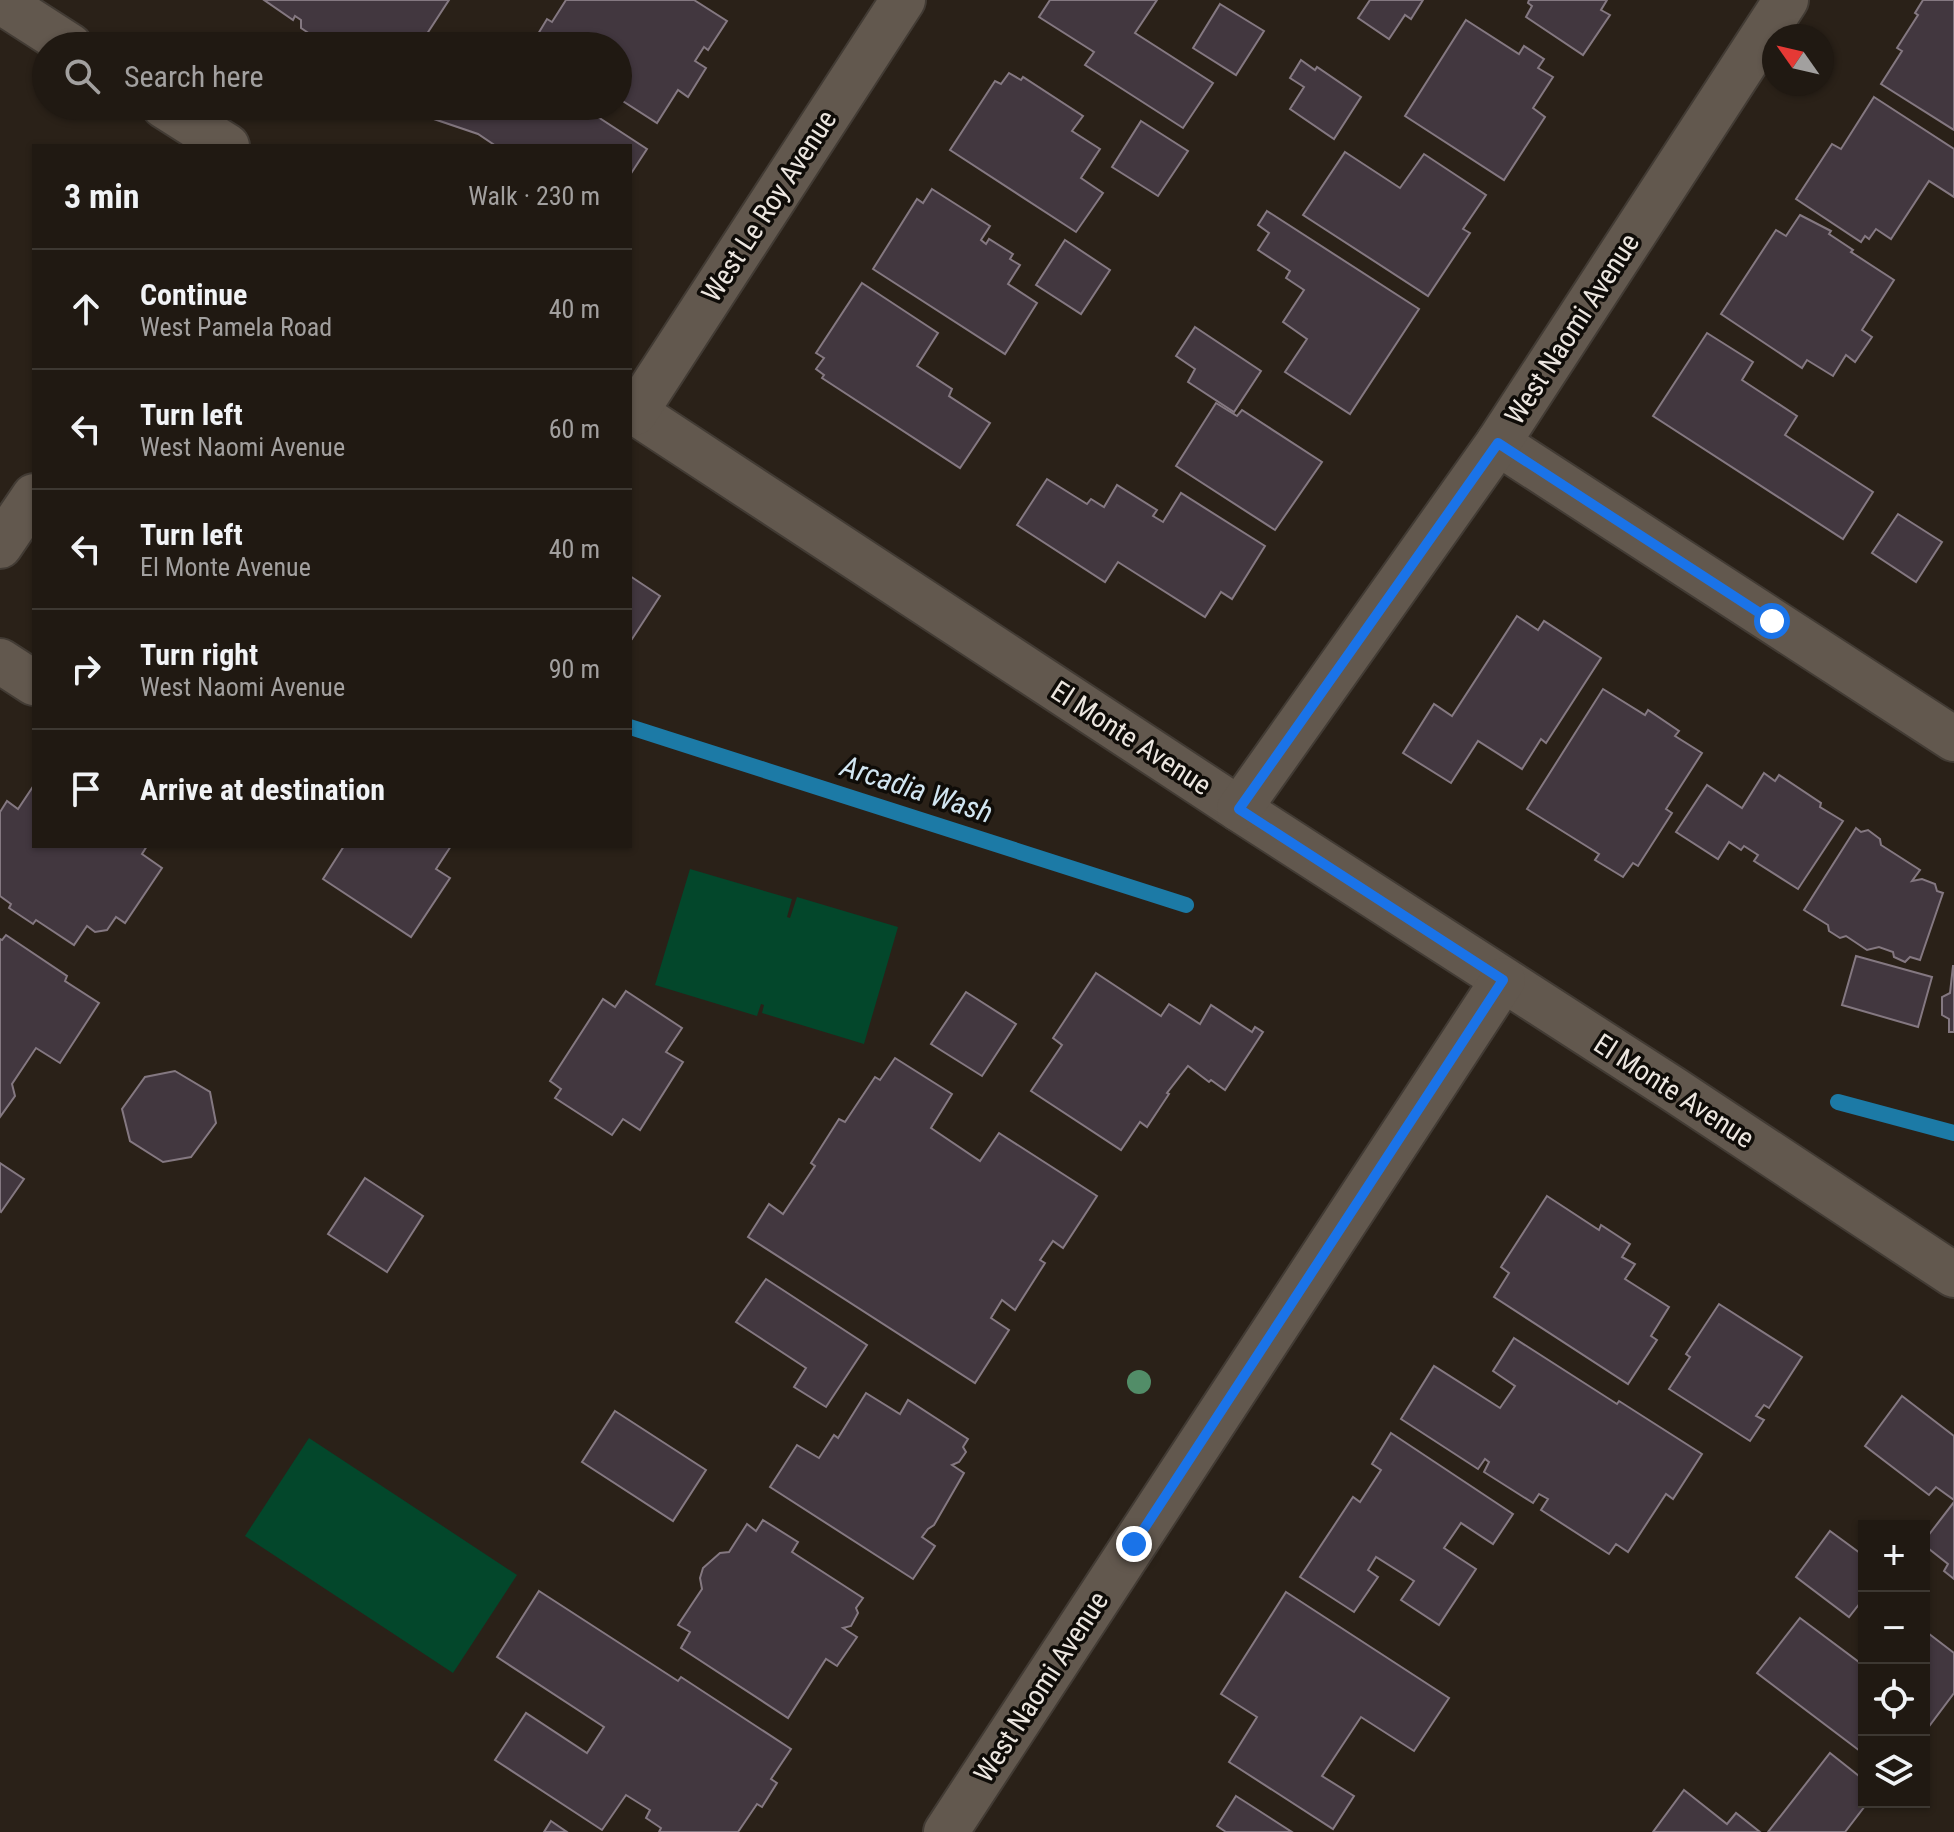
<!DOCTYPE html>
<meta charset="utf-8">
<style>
body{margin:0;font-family:"Roboto Condensed",sans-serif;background:#2d2620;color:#f1f3f6}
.controls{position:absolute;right:24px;bottom:24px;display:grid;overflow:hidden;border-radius:0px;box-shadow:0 2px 6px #0004}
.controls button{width:72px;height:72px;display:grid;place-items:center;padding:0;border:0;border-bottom:2px solid #3d3832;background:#201912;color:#f1f3f6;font:40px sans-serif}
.compass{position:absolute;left:1762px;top:24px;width:72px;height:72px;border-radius:50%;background:#201912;box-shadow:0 2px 6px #0004;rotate:304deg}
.stop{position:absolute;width:24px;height:24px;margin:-18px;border:6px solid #1a73e8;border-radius:50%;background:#fff}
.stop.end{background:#1a73e8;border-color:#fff;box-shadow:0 2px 8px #0008}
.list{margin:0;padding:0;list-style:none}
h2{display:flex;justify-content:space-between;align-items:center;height:104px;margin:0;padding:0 32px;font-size:34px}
h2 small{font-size:26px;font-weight:400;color:#a2a09f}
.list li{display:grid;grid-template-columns:52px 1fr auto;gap:24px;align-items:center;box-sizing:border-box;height:120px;padding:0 32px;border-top:2px solid #3d3832}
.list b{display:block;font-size:30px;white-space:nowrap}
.list p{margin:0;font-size:26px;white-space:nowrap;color:#a2a09f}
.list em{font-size:26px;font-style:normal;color:#a2a09f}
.icon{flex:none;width:44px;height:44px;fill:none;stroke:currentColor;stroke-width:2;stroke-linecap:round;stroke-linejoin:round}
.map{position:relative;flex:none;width:1954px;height:1832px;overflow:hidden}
.search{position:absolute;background:#201912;box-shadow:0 2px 6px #0004;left:32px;top:32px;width:600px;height:88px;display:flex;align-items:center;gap:20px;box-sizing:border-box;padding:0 28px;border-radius:44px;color:#a2a09f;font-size:30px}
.panel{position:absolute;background:#201912;box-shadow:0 2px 6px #0004;left:32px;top:144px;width:600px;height:704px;border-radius:0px}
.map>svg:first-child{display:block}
.green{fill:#03472b}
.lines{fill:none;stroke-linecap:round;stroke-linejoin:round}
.stream{stroke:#1c7aa6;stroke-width:16}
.building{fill:#42373f;stroke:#847881;stroke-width:2}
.minor-casing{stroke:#423b34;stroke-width:48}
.minor{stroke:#62584e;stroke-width:44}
.tree{fill:#528d68}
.route{stroke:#1a73e8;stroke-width:10}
.labels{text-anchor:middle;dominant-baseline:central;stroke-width:7;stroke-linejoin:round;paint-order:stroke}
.street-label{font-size:28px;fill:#ece6e0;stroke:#0f0c08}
.water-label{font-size:30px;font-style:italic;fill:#d2e6f2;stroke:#0f0c08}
</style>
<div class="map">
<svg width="1954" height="1832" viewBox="0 0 1954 1832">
<rect width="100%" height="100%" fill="#2a2118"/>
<g class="green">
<path d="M690,869L792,899L787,917L790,918L797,897L898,927L864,1044L762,1013L764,1005L761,1004L757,1016L655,985Z"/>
<path d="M309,1438L517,1575L453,1673L245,1536Z"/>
</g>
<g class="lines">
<g class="stream">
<path d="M630,727L1186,905"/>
<path d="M1838,1102L1954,1133"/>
</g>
</g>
<g class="building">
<path d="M264,0H449L419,46H328L301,28V20L295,16L293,20Z"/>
<path d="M566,0H694L727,21L708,50L704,47L695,61L706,68L688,97L678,90L657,123L618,98V46L538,45L540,42L535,39L547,19L552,22Z"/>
<path d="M1050,0H1157L1135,33L1213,83L1183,128L1085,65L1094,52L1039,17Z"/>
<path d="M1370,0H1423L1411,19L1405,15L1389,39L1358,18Z"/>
<path d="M1529,0H1607L1601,10L1610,15L1583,55L1526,17L1532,6L1528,3Z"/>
<path d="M1923,0H1954V130L1881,84L1902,51L1897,48L1918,15L1915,13Z"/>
<path d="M1220,4L1264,31L1236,75L1193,48Z"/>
<path d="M1466,20L1519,54L1524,46L1544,59L1538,68L1553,77L1533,108L1545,117L1504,180L1405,116Z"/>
<path d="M1301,60L1315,70L1317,67L1361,97L1334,139L1290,109L1304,87L1290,78Z"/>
<path d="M1009,73L1021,80L1023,77L1083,116L1072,131L1100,149L1081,178L1103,193L1076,232L950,150L995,81L1001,84Z"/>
<path d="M1874,97L1954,149V197L1929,181L1891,239L1876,229L1869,239L1865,236L1861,242L1796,199L1832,144L1841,149Z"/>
<path d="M435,106H581L647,149L630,175V146H496L478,134L431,118Z"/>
<path d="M1141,121L1188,151L1158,196L1112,167Z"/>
<path d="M1345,152L1400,188L1424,154L1486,195L1463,229L1470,233L1428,296L1303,215Z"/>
<path d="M932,189L990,226L981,240L986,244L989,239L1013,254L1010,259L1020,265L1008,284L1037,303L1005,354L873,269L917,199L923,203Z"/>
<path d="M1267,211L1419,309L1350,414L1285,372L1307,339L1283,322L1304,290L1286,278L1290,271L1258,250L1269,233L1258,225Z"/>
<path d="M1800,215L1831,231L1829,234L1853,250L1851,252L1894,280L1862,330L1872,337L1855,362L1846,355L1833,376L1807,360L1802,368L1721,314L1776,230L1786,236Z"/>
<path d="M1065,240L1110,270L1081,314L1036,285Z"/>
<path d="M862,283L938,333L917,366L952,389L949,396L990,423L960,468L822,378L824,375L816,369L824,358L816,353Z"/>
<path d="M1195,327L1261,371L1234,412L1188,382L1195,369L1176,356Z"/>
<path d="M1707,333L1753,362L1742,380L1797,416L1785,435L1873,492L1843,539L1653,416Z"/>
<path d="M1216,403L1237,416L1242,410L1322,462L1275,530L1176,466Z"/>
<path d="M1047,479L1087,504L1091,499L1104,507L1117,485L1157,510L1153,516L1163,522L1181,493L1265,546L1232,599L1221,592L1205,617L1118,562L1105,582L1017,525Z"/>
<path d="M1898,514L1942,542L1916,582L1872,553Z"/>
<path d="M630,576L660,596L632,639L630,638Z"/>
<path d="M1517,616L1538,630L1544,621L1601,658L1546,743L1541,739L1522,769L1478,741L1451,783L1403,753L1434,704L1452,716Z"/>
<path d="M1603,689L1645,715L1648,710L1679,731L1675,736L1702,753L1666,809L1672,813L1638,866L1633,863L1623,877L1595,860L1599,854L1527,809Z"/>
<path d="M1764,773L1775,781L1779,775L1821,803L1820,807L1843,821L1798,889L1754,861L1758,855L1744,846L1741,850L1729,842L1718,859L1676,832L1707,785L1742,808Z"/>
<path d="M34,785V846H147L142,854L162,868L125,923L116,917L107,930L95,932L87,926L74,945L36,920L33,924L9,908L11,904L0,896V812L7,801L18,809Z"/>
<path d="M1856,828L1861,832L1868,830L1880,839L1881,845L1920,870L1912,881L1922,879L1935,884L1937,891L1943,893L1920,960L1910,957L1905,962L1894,957L1893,952L1879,947L1867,950L1846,936L1840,938L1829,931L1828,925L1804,910Z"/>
<path d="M344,846H451L436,869L450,878L411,937L323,879Z"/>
<path d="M6,935L67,976L65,981L99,1003L60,1063L36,1048L12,1084L15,1096L0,1117V939L2,940Z"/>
<path d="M1856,956L1932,977L1918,1027L1842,1005Z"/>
<path d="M1953,966H1954V1032H1949V1019L1942,1015V997L1950,993Z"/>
<path d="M1096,973L1161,1016L1169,1004L1200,1024L1211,1005L1252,1032L1255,1027L1263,1032L1225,1090L1211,1080L1209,1082L1188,1066L1167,1093L1169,1094L1147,1127L1140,1122L1121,1150L1031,1091L1062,1045L1053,1038Z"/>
<path d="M626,991L682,1028L666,1052L683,1062L640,1130L623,1119L612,1135L555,1098L561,1089L550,1081L603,999L615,1007Z"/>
<path d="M966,992L1016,1024L982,1076L931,1044Z"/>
<path d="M895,1058L952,1094L931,1128L980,1161L999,1133L1097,1196L1063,1248L1053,1241L1040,1260L1045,1263L1015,1310L1002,1300L991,1318L1009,1330L975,1383L748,1237L769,1204L783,1214L815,1166L811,1163L839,1119L845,1122L875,1077L880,1080Z"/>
<path d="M175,1071L210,1092L216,1123L191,1157L163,1162L130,1141L122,1109L145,1077Z"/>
<path d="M0,1163L24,1179L1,1212L0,1211Z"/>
<path d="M365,1178L423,1216L387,1272L328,1234Z"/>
<path d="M1547,1196L1599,1230L1601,1225L1630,1244L1622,1257L1635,1264L1625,1279L1669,1307L1651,1336L1657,1340L1628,1384L1494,1297L1509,1273L1501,1267Z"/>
<path d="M766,1279L867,1345L826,1407L794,1387L806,1368L736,1322Z"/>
<path d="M1719,1304L1802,1357L1769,1408L1764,1405L1756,1416L1764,1420L1750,1441L1669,1389L1690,1357L1686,1354Z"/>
<path d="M1514,1338L1617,1404L1619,1401L1702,1454L1673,1499L1666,1494L1628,1552L1616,1544L1609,1554L1541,1510L1548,1499L1539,1494L1533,1503L1484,1472L1489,1462L1485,1459L1478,1469L1401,1419L1434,1366L1500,1408L1515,1386L1493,1371Z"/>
<path d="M866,1393L900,1414L908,1400L968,1439L963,1447L966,1452L959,1462L952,1465L964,1473L934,1525L928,1529L922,1537L935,1546L913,1579L770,1487L797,1445L819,1458L834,1435L838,1438Z"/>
<path d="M1902,1396L1954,1436V1500L1936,1487L1929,1495L1865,1446Z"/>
<path d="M615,1411L706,1470L673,1521L582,1462Z"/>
<path d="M1391,1433L1513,1514L1493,1544L1461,1523L1444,1548L1476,1569L1439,1625L1401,1600L1414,1581L1376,1557L1368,1570L1378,1577L1354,1612L1300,1577L1353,1497L1360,1502L1381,1470L1372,1464Z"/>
<path d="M1954,1502V1579L1944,1571L1948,1564L1924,1545V1541Z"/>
<path d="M763,1520L798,1542L792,1552L863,1598L856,1608L858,1613L851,1626L843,1628L857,1637L837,1666L826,1659L788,1718L681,1648L690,1632L678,1625L702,1589L700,1578L703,1568L720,1553L729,1552L747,1524L756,1531Z"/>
<path d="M1830,1531L1864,1556V1598L1849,1617L1796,1577Z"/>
<path d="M539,1591L678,1681L681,1677L791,1749L771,1779L777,1783L762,1807L757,1804L738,1832H659L661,1828L646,1818L650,1810L626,1795L602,1830L495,1760L526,1713L587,1753L604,1727L497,1657Z"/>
<path d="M1286,1592L1449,1698L1414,1751L1361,1717L1322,1776L1354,1796L1333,1829L1229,1762L1257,1717L1221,1694Z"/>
<path d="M1800,1618L1859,1662L1864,1655V1754L1757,1673Z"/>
<path d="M1924,1630L1954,1653V1693L1924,1733Z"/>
<path d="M1830,1753L1864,1780V1802H1868L1845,1832H1768Z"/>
<path d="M1684,1790L1727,1824L1736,1813L1760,1832H1653Z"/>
<path d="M1236,1796L1292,1832H1226L1217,1826Z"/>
<path d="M551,1821L567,1832H544Z"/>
</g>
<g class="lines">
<g class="minor-casing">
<g id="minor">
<path d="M0,1L70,46"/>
<path d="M164,106L227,146"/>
<path d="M630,409L1239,809L1673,1089L1954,1275"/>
<path d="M635,413L903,0"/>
<path d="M1498,443L1954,739"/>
<path d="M0,546L34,496"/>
<path d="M0,661L34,683"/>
<path d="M1239,809L1498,443L1786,0"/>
<path d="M946,1832L1503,980"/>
</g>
</g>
<use href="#minor" class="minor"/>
</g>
<circle class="tree" cx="1139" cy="1382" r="12"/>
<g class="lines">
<path class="route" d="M1134,1544L1503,980L1239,809L1498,443L1772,621"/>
</g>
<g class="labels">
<g class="street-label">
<text transform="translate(769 206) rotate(-57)">West Le Roy Avenue</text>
<text transform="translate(1572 329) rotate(-57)">West Naomi Avenue</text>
<text transform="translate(1131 738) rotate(33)">El Monte Avenue</text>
<text transform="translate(1674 1091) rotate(33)">El Monte Avenue</text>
<text transform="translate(1041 1687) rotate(-57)">West Naomi Avenue</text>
</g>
<g class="water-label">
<text transform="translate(917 789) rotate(18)">Arcadia Wash</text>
</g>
</g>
</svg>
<div class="controls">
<button>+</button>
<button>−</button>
<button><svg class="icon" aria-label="locate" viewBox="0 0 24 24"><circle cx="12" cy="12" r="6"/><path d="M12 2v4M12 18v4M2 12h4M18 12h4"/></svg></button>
<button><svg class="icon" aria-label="layers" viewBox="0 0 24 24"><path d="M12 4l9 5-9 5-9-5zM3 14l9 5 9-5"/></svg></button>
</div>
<svg class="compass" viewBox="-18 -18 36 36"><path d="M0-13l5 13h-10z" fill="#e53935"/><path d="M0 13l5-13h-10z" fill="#a2a09f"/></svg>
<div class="stop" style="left:1772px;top:621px"></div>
<div class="stop end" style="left:1134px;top:1544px"></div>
<div class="search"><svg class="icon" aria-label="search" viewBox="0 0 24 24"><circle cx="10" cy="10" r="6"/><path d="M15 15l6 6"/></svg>Search here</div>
<section class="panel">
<h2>3 min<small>Walk · 230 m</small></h2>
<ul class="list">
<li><svg class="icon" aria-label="ahead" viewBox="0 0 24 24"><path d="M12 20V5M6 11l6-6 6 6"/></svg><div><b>Continue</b><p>West Pamela Road</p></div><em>40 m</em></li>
<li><svg class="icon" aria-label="left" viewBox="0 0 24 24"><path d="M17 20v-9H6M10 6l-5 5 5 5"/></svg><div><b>Turn left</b><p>West Naomi Avenue</p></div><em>60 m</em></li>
<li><svg class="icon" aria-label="left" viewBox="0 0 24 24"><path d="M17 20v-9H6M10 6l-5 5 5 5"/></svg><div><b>Turn left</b><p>El Monte Avenue</p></div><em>40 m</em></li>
<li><svg class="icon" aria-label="right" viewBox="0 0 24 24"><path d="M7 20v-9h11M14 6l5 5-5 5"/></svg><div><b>Turn right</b><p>West Naomi Avenue</p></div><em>90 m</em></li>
<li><svg class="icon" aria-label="arrive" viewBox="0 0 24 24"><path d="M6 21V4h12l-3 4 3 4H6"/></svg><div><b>Arrive at destination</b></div></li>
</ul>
</section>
</div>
